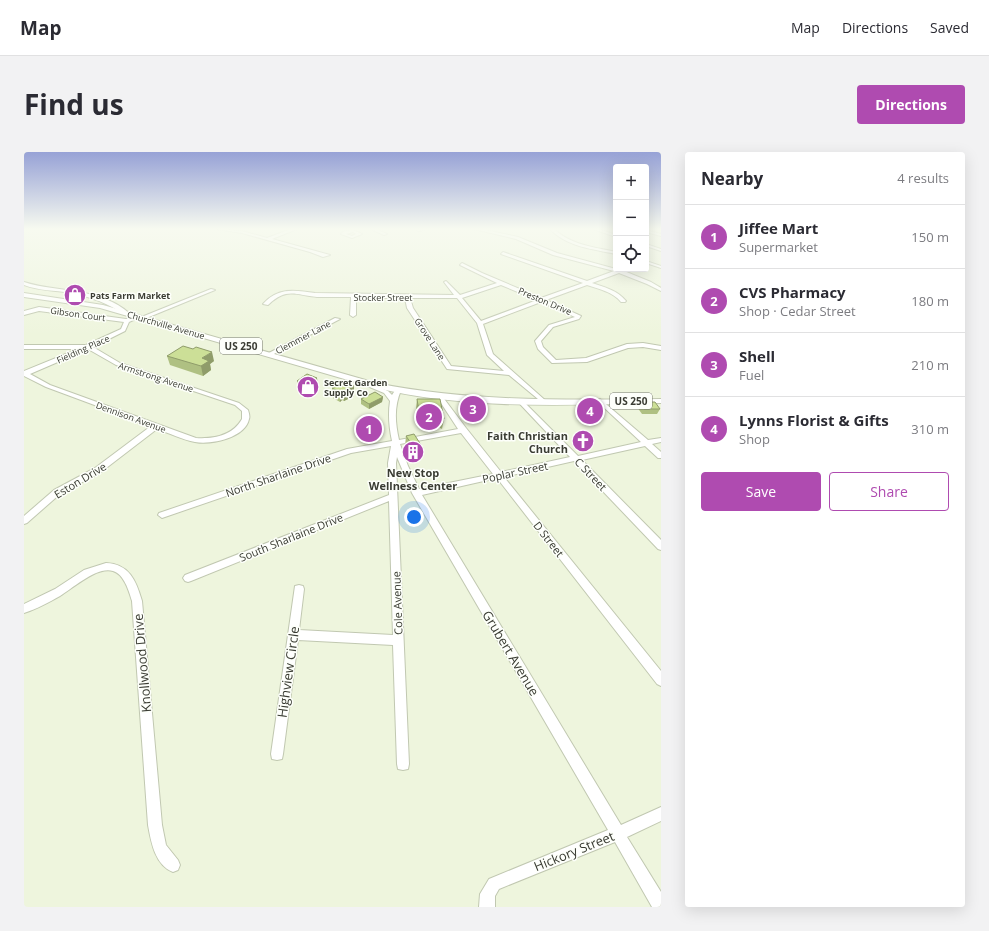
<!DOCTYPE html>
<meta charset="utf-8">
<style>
body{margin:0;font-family:"Open Sans",sans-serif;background:#f2f2f3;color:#2b2b33}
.controls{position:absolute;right:12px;top:12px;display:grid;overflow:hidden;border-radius:4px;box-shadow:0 4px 16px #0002}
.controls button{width:36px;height:36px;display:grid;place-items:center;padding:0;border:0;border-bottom:1px solid #e1e1e2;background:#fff;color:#2b2b33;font:20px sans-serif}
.you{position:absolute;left:390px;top:365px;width:14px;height:14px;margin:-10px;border:3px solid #fff;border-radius:50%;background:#1a73e8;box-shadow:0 0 0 6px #1a73e833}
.badge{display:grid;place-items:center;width:26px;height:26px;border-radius:50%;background:#af4bb0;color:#fff;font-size:13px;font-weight:700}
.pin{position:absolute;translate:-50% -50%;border:2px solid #fff;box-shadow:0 1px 4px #0006}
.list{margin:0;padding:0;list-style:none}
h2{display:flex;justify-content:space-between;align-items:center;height:52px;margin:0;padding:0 16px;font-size:17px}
h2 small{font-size:13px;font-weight:400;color:#7c7c81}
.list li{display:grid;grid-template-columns:26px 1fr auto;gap:12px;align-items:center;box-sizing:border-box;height:64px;padding:0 16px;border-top:1px solid #e1e1e2}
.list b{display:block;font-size:15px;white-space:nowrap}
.list p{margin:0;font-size:13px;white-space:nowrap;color:#7c7c81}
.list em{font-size:13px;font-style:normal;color:#7c7c81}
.actions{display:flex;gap:8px;padding:12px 16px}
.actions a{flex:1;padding:9px 0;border:1px solid #af4bb0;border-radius:4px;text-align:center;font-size:14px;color:#af4bb0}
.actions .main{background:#af4bb0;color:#fff}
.icon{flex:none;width:22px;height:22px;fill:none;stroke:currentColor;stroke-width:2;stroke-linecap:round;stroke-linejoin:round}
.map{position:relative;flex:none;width:637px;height:755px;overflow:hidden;border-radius:4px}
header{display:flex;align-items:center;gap:24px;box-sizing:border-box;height:56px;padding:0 20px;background:#fff;border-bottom:1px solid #e1e1e2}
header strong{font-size:19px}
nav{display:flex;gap:22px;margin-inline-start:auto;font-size:14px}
.intro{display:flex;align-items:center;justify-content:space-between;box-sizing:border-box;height:96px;padding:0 24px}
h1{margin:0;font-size:28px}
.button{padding:10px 18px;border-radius:4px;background:#af4bb0;color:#fff;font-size:14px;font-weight:700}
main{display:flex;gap:24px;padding:0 24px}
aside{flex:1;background:#fff;border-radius:4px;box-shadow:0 4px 16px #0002}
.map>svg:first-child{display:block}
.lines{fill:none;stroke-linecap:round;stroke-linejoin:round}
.minor-casing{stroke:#c1c8b1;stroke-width:2}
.major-casing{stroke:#c1c8b1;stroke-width:2}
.minor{fill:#fff;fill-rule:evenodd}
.major{fill:#fff;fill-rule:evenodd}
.wall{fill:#afc082}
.shaded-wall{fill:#8f9c6a}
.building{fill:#ccdf97;stroke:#8f9c6a}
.labels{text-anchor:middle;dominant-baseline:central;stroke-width:3;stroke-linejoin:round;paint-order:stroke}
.far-poi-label{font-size:9px;font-weight:bold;fill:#3a3c33;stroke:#fdfffa;text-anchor:start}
.far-street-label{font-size:9px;fill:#3a3c33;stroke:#fdfffa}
.shield{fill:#fdfffa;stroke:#74766f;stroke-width:1}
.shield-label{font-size:10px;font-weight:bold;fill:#3a3c33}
.poi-label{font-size:11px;font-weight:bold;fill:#3a3c33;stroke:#fdfffa;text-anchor:end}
.street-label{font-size:11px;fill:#3a3c33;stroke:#fdfffa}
.near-street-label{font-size:13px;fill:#3a3c33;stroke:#fdfffa}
</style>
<header>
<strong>Map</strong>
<nav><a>Map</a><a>Directions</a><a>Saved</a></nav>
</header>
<div class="intro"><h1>Find us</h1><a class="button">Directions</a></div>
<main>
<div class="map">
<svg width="637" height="755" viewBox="0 0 637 755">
<rect width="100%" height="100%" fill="#eef5dd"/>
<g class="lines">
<g class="minor-casing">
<g id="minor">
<path d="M193,77L218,79L243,86L267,77H273L248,87L306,103L299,105L286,100L218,81Z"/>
<path d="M347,77H352L363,82L360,83Z"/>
<path d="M394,77H401L395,79L393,78Z"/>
<path d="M450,77H457L494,85L533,101L592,117H609L600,119L627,130L637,136V139L623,132L595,121L568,131C580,135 593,138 602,149L601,150H597C589,140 575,137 563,133L522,148L557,164L555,167L529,175L517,189L519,195L532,208L562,206L603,192L619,191L637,194V198L619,195L604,196L563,210L528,211L514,197L511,189L525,173L551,165L517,150L459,172L469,202L522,249L523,250L520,252L485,223L423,217L383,156L381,146H332V163L329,165L326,163L327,145C316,145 304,145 293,145C272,143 262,135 244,153L239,152C254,135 271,138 291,141L430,143L420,130L422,129L436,143L473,131L436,113L438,111L458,121L517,146L559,131L477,102L479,100L563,129L590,119L529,103L492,87ZM477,133L513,148L457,169L438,146ZM386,146H433L453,171L463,203L480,219L427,214L389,156Z"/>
<path d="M526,77H530C547,93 570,95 592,100V102C569,97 543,95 526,77Z"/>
<path d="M569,77H575L592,83V85Z"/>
<path d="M329,78L338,82L328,86L317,82L320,79ZM329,80L332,82L328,84L322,82Z"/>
<path d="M622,78L637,82V84L622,80Z"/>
<path d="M622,92L637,97V99L622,94Z"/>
<path d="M622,109L637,114V116L622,111Z"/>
<path d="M0,130C34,141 77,135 106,162L101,163C85,152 66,144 46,141C31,138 15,139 0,133Z"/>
<path d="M187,137L191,138L120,167L115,166Z"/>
<path d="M15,155L102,167L114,164V166L105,170L101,179L69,195L96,211L215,251L224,258C225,261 226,265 225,267C221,286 187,293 171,290C159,288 145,281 133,277L77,320L36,342L3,371L0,372V364L30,338L71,316L127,274L22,235L0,224V219L54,197H0V193H62L97,177L100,170L15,159L0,163V159ZM64,197L92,213L211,253L218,259V267C208,284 190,287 172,286L26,233L6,222Z"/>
<path d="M311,166L316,167L248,203L243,202Z"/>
<path d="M338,228L364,239L368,243L372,237L374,236L377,238C370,255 371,270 375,288L434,277L413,245L416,243L418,244L442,276L477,320L546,305L495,251V249H499L554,304L617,290L574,250L573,249L576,247L624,288L637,286V290L628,292L637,300V306H634L621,294L558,308L637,388V398L634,397L550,309L480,325L637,519V534L633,532L473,326L398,343L597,673L637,655V669L603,685L637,740V755H628L591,690L475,737L471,744V755H455L456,742L465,727L584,678L388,341L373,305L372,311L385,612L384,617L379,618L374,617L373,612L369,493L274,488L259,602L258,607L253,608L248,607L247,602L271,434L275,433L279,434L280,437L275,478L369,483L365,349L167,429L164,430L161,429L159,426L161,423L365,343L364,311L367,294L327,301L138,366L134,363L135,361L323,297L368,289C365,275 364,262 366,249L360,241L336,231V229ZM437,281L469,322L395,337L384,314L376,292Z"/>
<path d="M82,411C105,412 112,428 118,449L138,673L142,693L154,708L156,713L154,718L149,720C131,713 127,690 124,673L108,449C105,439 100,422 89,419C73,414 49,436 36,444C25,450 13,457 0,461V452L31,437L60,418Z"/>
</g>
</g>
<g class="major-casing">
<path id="major" d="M0,141L79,153L352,231C447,250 540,248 637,247V251C541,253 442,258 348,235L76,156L0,145Z"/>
</g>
<use href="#minor" class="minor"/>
<use href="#major" class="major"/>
</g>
<g class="wall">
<path d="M143,204L190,209L186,212L187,218L179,224L146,213Z"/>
<path d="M273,229L294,234L284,241L274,237Z"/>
<path d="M330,234V244L320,249L318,248L316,250L309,246L308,236Z"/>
<path d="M359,245L358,250L345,257L337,252V247Z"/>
<path d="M393,247L420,267L418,277L414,275L395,276L392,256Z"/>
<path d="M445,247L456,262L454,268H452V270L444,268V253Z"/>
<path d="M616,250L636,257L633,262H618L613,255Z"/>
<path d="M382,284L398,306L390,307L381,294Z"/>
</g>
<g class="shaded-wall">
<path d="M188,200L190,209L186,212L187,218L179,224L177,214L178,206Z"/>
<path d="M293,226L294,234L284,241V234Z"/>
<path d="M330,234V244L320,249V239Z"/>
<path d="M318,238V248L316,250V240Z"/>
<path d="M359,245L358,250L345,257V252Z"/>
<path d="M399,296L398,306L390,307L391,297Z"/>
</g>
<g class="building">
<path d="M159,194L169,197L172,195L188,200L178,206L185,209L177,214L143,204Z"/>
<path d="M283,222L293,226L284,234L273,229Z"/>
<path d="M321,229L330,234L320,239L318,238L316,240L308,236Z"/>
<path d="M351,240L359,245L345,252L337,247Z"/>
<path d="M393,247H416L420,267L416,265L396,266Z"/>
<path d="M445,247L455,248L456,262H453V264L446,262Z"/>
<path d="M616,250H631L636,257H620Z"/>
<path d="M390,282L399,296L391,297L382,284Z"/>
</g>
<linearGradient id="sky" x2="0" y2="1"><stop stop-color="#97a2d6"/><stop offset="0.42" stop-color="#f7faf0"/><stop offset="1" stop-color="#f7faf0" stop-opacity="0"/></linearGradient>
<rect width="637" height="183" fill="url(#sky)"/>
<defs>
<g id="shop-disc" transform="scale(1.15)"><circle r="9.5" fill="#af4bb0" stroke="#fdfffa"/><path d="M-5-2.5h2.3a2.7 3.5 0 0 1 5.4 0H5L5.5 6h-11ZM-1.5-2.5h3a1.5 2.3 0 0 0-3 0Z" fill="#fff"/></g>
<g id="church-disc" transform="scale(1.15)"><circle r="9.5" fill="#af4bb0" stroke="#fdfffa"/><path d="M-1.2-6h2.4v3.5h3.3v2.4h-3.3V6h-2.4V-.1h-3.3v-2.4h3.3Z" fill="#fff"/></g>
<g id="building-disc" transform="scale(1.15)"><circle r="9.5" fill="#af4bb0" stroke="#fdfffa"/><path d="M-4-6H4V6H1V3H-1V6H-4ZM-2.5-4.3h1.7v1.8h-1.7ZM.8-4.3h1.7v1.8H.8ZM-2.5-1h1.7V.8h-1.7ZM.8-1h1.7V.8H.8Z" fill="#fff"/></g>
</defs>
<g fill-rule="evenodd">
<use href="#shop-disc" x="51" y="143"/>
<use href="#shop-disc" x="284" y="235"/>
<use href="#church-disc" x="559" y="289"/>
<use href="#building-disc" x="389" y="300"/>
</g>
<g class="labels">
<g class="far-poi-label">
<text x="66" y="143">Pats Farm Market</text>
<text x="300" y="230">Secret Garden<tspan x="300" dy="10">Supply Co</tspan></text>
</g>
<g class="far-street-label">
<text x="359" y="145">Stocker Street</text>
<text transform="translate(521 149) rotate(23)">Preston Drive</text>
<text transform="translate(54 162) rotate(8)">Gibson Court</text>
<text transform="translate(142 173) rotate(16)">Churchville Avenue</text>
<text transform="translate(279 185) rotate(-28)">Clemmer Lane</text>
<text transform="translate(406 187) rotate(57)">Grove Lane</text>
<text transform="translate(59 197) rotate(-24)">Fielding Place</text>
<text transform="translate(132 225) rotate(18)">Armstrong Avenue</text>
<text transform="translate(107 265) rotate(20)">Dennison Avenue</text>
</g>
<g class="shield">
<rect x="196" y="186" width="42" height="16" rx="3"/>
<rect x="586" y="241" width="42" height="16" rx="3"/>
</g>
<g class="shield-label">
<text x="217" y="194">US 250</text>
<text x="607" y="249">US 250</text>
</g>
<g class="poi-label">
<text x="544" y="283">Faith Christian<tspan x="544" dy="13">Church</tspan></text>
<text x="389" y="320" text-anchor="middle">New Stop<tspan x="389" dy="13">Wellness Center</tspan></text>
</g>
<g class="street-label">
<text transform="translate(491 320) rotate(-12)">Poplar Street</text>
<text transform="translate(567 322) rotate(46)">C Street</text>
<text transform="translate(254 323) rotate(-19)">North Sharlaine Drive</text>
<text transform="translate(56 328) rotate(-31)">Eston Drive</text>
<text transform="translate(267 385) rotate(-22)">South Sharlaine Drive</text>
<text transform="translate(525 387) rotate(52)">D Street</text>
<text transform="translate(373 451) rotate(-92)">Cole Avenue</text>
</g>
<g class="near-street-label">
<text transform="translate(487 501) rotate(59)">Grubert Avenue</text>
<text transform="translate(118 511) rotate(-95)">Knollwood Drive</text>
<text transform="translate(264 520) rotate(-82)">Highview Circle</text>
<text transform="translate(550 699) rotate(-22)">Hickory Street</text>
</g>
</g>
</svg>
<div class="controls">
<button>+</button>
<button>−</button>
<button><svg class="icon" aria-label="locate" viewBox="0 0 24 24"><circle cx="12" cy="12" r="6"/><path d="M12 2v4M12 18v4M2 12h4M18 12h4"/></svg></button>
</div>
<div class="you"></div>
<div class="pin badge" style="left:345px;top:277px">1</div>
<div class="pin badge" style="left:405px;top:265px">2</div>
<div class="pin badge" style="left:449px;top:257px">3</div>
<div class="pin badge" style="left:566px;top:259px">4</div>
</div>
<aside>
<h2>Nearby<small>4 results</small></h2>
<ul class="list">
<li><span class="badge">1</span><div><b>Jiffee Mart</b><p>Supermarket</p></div><em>150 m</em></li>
<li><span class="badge">2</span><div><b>CVS Pharmacy</b><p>Shop · Cedar Street</p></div><em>180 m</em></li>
<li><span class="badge">3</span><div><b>Shell</b><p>Fuel</p></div><em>210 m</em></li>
<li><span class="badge">4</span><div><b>Lynns Florist &amp; Gifts</b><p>Shop</p></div><em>310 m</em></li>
</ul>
<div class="actions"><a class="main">Save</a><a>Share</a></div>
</aside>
</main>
